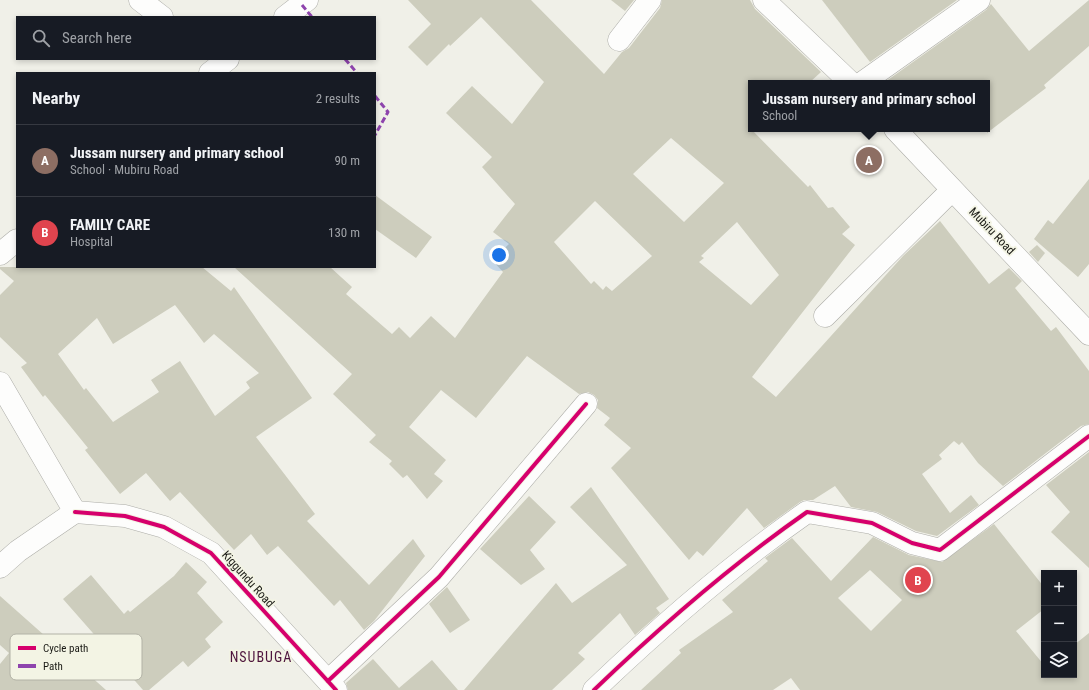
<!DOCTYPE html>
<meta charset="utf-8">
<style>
body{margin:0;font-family:"Roboto Condensed",sans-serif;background:#242831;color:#f1f3f6}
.controls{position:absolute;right:12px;bottom:12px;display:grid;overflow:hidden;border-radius:0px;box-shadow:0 2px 6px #0003}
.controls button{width:36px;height:36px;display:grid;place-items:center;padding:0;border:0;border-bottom:1px solid #363941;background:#171b24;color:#f1f3f6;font:20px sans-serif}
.you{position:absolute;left:499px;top:255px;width:14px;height:14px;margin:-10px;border:3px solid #fff;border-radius:50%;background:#1a73e8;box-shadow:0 0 0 6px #1a73e833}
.badge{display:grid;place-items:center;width:26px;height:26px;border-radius:50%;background:#b2b3b2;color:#fff;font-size:13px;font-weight:700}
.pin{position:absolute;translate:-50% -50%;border:2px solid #fff;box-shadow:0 1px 4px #0006}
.popup{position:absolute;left:748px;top:80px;width:242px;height:52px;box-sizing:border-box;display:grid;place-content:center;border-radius:0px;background:#171b24;filter:drop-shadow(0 1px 3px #0005);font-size:13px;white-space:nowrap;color:#9ea1a6}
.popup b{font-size:15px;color:#f1f3f6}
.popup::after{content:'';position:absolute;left:50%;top:100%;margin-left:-8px;border:8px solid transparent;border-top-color:#171b24}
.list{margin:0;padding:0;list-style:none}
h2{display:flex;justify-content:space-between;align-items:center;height:52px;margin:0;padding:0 16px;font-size:17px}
h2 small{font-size:13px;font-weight:400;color:#9ea1a6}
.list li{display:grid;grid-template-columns:26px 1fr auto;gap:12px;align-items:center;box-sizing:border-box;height:72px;padding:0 16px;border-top:1px solid #363941}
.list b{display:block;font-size:15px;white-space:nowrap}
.list p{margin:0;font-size:13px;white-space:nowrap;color:#9ea1a6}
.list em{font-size:13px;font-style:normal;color:#9ea1a6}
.icon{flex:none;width:22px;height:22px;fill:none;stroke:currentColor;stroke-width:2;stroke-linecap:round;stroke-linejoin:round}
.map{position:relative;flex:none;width:1089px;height:690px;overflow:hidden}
.search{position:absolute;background:#171b24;box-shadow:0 2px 6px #0003;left:16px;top:16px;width:360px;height:44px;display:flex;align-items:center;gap:10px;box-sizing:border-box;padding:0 14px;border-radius:0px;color:#9ea1a6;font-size:15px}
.panel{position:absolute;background:#171b24;box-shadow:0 2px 6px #0003;left:16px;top:72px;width:360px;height:196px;border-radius:0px}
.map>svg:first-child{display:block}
.building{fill:#cdcdbd;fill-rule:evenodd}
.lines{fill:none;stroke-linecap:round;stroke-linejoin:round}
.minor-casing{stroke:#adada8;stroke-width:23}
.minor{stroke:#fdfdfc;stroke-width:22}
.quiet{stroke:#8e44ad;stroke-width:3;stroke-dasharray:6 3;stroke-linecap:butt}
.cycleway-casing{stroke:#f3f4e4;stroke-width:6}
.cycleway{stroke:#d6006c;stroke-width:4}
.labels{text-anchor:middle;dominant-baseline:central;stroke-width:3.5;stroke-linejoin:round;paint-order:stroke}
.street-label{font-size:12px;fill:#191914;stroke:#f3f4e4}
.quarter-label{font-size:14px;letter-spacing:1px;fill:#4e153e;stroke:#f3f4e4}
.key{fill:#f3f4e4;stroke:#b2b2a6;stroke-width:1}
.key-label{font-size:11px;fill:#191914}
</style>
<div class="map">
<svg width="1089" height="690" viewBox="0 0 1089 690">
<rect width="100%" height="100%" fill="#f0f0e8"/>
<g class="building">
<path d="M408,0H531L604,74L622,52L629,48L660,8L662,0H750L755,9L821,72L809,83H751V129L808,187L810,185L828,208L833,207L850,227L842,234L855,245L752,377L776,397L903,256L940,221L989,284L1009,268L1022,281L1015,288L1051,331L1056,327L1089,371V424L1081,426L1003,486L978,463L962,442L959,445L954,441L939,455L942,459L922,474L950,513L971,495L979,505L937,536L916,531L877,512L851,507L835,486L813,500H804L800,502L764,528L747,508L703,556L697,551L689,560L611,468L631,448L604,425L610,418L597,408L598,400L594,395L588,392L579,394L527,356L476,418L441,390L409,427L446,460L434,474L443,481L427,499L407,475L403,478L389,464L392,461L369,442L376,435L333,394L352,374L234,267H330L352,287L346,294L392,334L399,327L410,338L431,316L455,338L503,272L492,260L509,244L493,232L515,204L482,167L492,157L446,113L472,86L512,124L544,82L481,17L450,46L449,44L427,66L408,47L431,24ZM671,138L724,183L684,222L633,174ZM595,201L652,256L612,291L606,286L603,290L594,281L591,284L554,242ZM737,222L779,275L751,305L699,262L704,258L701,256Z"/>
<path d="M611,0H634L625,11Z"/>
<path d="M822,0H957L870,62Z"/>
<path d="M1089,0V46L1044,85L1046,88L987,133V83L885,82L986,10L991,4L1029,51Z"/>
<path d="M1089,179V264L1078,277L1034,239L1048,220L1053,224Z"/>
<path d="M375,195L432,237L416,258L375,229Z"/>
<path d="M1037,245L1045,253L1038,262L1029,252Z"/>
<path d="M0,267H202L231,291L234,287L312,398L256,437L315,514L307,521L369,585L413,539L425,556L374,621L364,630L340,600L334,606L278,546L267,555L251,534L234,550L180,492L170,501L146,473L120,494L85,450L88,448L45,395L43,397L21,367L27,363L0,337V295L14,281L0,269ZM175,305L204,343L214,334L259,373L246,382L250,388L215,416L180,361L151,380L159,392L113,422L86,388L84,390L58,354L97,318L113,344Z"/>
<path d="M1089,452V568L1051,532L1070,512L1046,485Z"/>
<path d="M591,487L669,599L656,608L660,613L635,635L620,613L578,653L585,659L552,690H464L556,583L572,603L627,565L570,507Z"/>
<path d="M529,496L556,522L530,550L545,569L521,585L480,549Z"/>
<path d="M994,524L1044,587V609L1016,631L1044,665V675H1074V645L1089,633V690H800L791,678L773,690H641L681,653L679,650L733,612L722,600L768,561L765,558L792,538L831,581L873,537L909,555L942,562ZM870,570L902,600L871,631L838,598Z"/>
<path d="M186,562L207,582L197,593L223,622L205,639L211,647L188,667L183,661L149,690H143L63,599L91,575L124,614L128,610L130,612L174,576Z"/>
<path d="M447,587L470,620L450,633L429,604Z"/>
<path d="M0,596L106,690H0V664L9,653L0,645Z"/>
<path d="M373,659L399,688L432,660L458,690H348L346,683Z"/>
</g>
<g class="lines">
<g class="minor-casing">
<g id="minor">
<path d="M140,0L162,17"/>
<path d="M764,0L851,83"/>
<path d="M285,17L307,0"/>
<path d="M619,40L650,0"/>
<path d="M210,73L228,59"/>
<path d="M862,83L979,0"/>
<path d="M895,129L1089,334"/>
<path d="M0,254L17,240"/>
<path d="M825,316L952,190"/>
<path d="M0,383L75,512L18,551L0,567"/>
<path d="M75,512L125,516L164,527L211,553L336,690"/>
<path d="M328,681L439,577L586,404"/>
<path d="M594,690C661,626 731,565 807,512L872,523L912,543L940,550L1089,436"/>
</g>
</g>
<use href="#minor" class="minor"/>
<g class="quiet">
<path d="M302,5L312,17"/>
<path d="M345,59L357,73"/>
<path d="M375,96L388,112L375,135"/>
</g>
<g class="cycleway-casing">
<g id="cycleway">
<path d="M75,512L125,516L164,527L211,553L336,690"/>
<path d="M328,681L439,577L586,404"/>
<path d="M594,690C661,626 731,565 807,512L872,523L912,543L940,550L1089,436"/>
</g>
</g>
<use href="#cycleway" class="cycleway"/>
</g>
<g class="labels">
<g class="street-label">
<text transform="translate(992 231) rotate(46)">Mubiru Road</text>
<text transform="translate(248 579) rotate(48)">Kiggundu Road</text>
</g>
<g class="quarter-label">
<text x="261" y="657">NSUBUGA</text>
</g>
</g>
<rect x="10" y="634" width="132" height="46" rx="6" class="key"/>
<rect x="18" y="646" width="18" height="4" fill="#d6006c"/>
<rect x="18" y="664" width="18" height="4" fill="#8e44ad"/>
<g class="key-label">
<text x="43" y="652">Cycle path</text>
<text x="43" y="670">Path</text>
</g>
</svg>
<div class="controls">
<button>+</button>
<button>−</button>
<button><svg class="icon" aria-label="layers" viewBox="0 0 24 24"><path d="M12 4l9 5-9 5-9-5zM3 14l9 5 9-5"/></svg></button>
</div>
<div class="you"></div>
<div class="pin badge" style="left:869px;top:160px;background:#8d6e63">A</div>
<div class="popup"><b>Jussam nursery and primary school</b>School</div>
<div class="pin badge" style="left:918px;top:580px;background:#e0444e">B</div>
<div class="search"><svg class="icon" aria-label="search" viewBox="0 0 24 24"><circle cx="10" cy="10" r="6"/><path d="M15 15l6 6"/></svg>Search here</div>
<section class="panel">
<h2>Nearby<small>2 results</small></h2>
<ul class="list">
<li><span class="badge" style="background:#8d6e63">A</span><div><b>Jussam nursery and primary school</b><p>School · Mubiru Road</p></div><em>90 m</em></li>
<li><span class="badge" style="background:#e0444e">B</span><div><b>FAMILY CARE</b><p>Hospital</p></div><em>130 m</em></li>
</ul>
</section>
</div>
